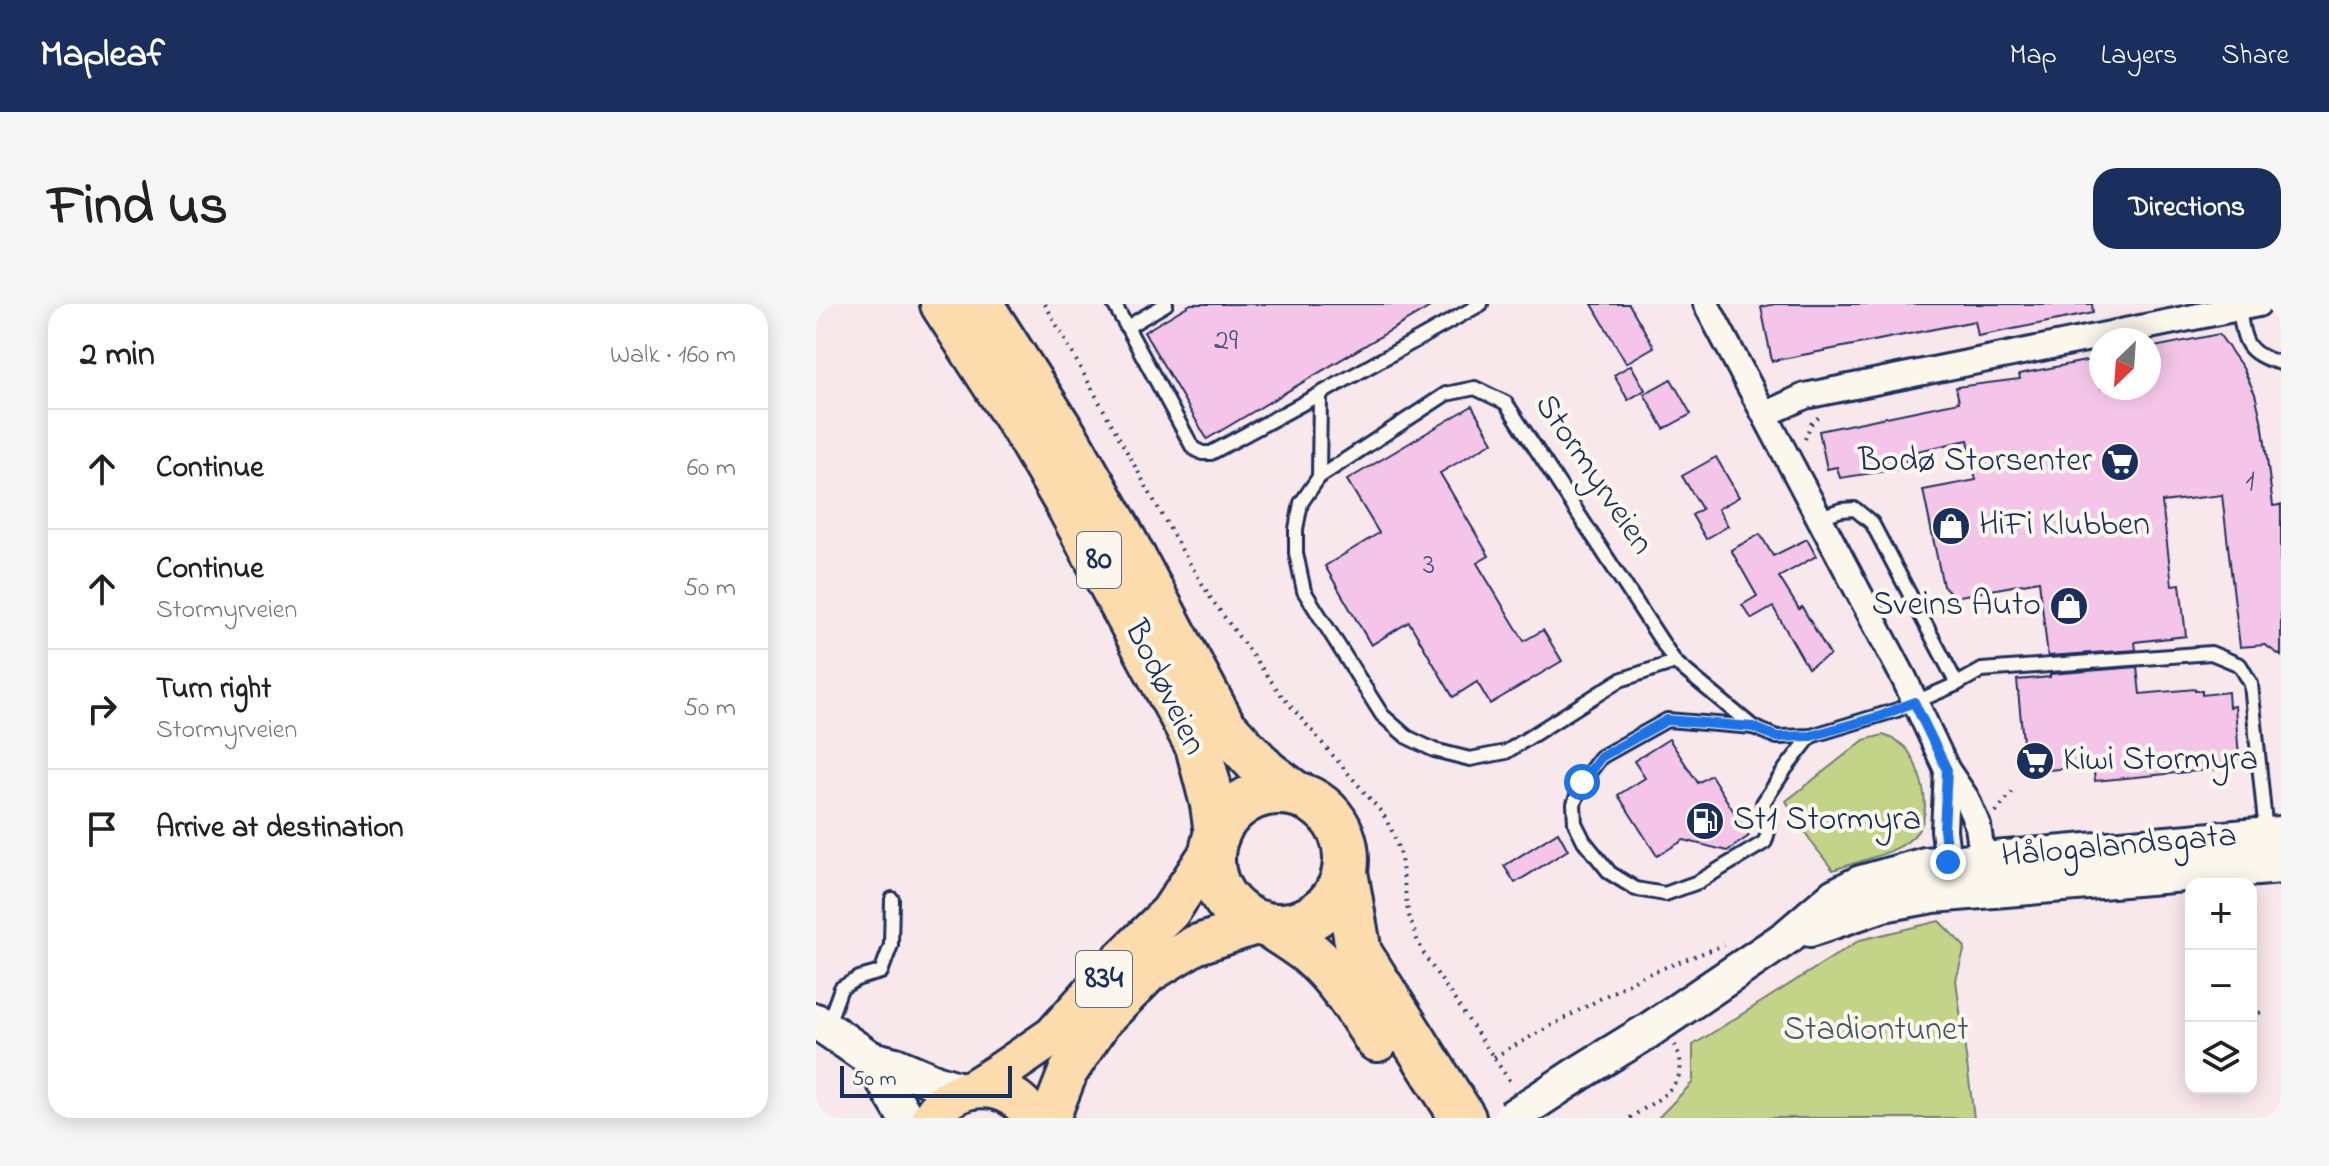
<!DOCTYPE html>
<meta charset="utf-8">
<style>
body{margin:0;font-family:"Indie Flower",sans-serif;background:#f6f6f6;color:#222}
.controls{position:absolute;right:24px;bottom:24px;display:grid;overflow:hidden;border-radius:16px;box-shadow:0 4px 20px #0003}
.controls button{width:72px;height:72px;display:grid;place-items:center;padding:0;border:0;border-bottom:2px solid #e0e0e0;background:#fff;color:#222;font:40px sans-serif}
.compass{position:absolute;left:1273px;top:24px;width:72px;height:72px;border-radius:50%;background:#fff;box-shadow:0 4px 20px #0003;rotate:205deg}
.scale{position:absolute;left:24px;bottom:20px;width:172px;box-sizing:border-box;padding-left:8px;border:4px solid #1b2f5e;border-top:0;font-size:22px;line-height:28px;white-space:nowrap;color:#1b2f5e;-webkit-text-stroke:6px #fbf7ec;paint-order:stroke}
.stop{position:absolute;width:24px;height:24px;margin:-18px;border:6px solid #1a73e8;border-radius:50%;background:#fff}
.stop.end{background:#1a73e8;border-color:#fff;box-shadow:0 2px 8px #0008}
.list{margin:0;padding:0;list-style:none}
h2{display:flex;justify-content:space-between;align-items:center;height:104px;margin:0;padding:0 32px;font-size:34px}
h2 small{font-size:26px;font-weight:400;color:#767676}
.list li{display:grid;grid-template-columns:52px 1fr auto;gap:24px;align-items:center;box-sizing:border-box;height:120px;padding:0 32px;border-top:2px solid #e0e0e0}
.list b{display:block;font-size:30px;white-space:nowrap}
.list p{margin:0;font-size:26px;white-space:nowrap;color:#767676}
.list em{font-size:26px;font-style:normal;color:#767676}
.icon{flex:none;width:44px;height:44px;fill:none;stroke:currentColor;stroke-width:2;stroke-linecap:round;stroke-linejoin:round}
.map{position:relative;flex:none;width:1465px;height:814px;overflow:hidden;border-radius:24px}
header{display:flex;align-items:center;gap:48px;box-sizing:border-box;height:112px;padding:0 40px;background:#1b2f5e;color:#fff}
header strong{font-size:38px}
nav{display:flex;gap:44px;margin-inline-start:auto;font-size:28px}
.intro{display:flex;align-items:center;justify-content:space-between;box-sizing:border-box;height:192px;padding:0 48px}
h1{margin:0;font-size:56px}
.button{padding:20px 36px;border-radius:24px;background:#1b2f5e;color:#fff;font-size:28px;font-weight:700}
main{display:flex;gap:48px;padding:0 48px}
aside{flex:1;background:#fff;border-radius:24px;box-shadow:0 4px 20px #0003}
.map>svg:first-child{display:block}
.green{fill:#c3d388;stroke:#6f8173;stroke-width:2}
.building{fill:#f4c5e8;stroke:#1b2f5e;stroke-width:2}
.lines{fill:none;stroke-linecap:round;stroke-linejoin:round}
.lane-casing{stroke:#1b2f5e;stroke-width:18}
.street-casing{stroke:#1b2f5e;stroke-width:30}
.secondary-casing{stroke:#1b2f5e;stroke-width:40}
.primary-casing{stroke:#1b2f5e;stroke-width:44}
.highway-casing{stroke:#1b2f5e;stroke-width:50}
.path{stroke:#1b2f5e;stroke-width:4;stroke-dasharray:2 6;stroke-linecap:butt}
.lane{stroke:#fbf7ec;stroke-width:12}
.street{stroke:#fbf7ec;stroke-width:24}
.secondary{stroke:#fbf7ec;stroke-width:34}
.primary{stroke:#fcdcac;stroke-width:38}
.highway{stroke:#fcdcac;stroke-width:44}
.secondary-bridge-casing{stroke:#1b2f5e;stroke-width:40;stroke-linecap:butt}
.secondary-bridge{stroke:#fbf7ec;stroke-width:34}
.route{stroke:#1a73e8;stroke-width:10}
.labels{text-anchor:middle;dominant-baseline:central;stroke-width:8;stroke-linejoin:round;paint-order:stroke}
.number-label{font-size:30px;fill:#515480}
.shield{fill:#fbf7ec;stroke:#5e6b89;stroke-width:2}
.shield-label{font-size:32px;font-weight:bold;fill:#1b2f5e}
.poi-label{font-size:34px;fill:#1b2f5e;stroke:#fbf7ec;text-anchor:start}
.street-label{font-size:34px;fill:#1b2f5e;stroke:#fbf7ec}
.park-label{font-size:34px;fill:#455868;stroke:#fbf7ec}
</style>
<header>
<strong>Mapleaf</strong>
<nav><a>Map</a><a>Layers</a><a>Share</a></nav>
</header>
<div class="intro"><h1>Find us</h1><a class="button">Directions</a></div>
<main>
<aside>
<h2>2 min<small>Walk · 160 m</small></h2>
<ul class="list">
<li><svg class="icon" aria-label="ahead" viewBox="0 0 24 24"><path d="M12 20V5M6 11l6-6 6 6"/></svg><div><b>Continue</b></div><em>60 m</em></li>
<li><svg class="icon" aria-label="ahead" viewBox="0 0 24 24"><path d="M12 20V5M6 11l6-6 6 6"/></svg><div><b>Continue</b><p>Stormyrveien</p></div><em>50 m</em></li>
<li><svg class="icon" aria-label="right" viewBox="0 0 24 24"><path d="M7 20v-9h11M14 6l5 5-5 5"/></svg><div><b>Turn right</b><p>Stormyrveien</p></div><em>50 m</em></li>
<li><svg class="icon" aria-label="arrive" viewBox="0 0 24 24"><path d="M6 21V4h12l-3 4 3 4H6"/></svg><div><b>Arrive at destination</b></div></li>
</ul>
</aside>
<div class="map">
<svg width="1465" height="814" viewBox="0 0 1465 814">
<rect width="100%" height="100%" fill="#f9e8eb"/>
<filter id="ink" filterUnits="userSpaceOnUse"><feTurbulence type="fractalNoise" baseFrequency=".0125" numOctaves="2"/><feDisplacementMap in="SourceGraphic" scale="16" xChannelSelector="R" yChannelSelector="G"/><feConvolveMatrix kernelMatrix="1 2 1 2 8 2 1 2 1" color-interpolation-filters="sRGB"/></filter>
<g filter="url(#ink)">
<g class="green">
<path d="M1067,431C1090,439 1095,447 1103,470C1128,544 1072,547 1017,566L996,539L970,497L1048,436Z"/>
<path d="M1123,617L1149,643L1140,676L1158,814H842L877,778V741L1044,636Z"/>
</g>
<g class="building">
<path d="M375,0H619L391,135L328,28Z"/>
<path d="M776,0H813L838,43L810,59Z"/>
<path d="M959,0H1276L1277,9L1162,32L1159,17L956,57L945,3Z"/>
<path d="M1403,30L1427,64L1439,90L1447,124L1457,202L1465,201V352L1449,341L1424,343L1406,191L1346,198L1356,281L1364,280L1370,332L1319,338L1320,346L1232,352L1223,277L1139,293L1127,282L1107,186L1160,176L1152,136L1088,150L1090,164L1024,174L1021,163L1011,165L1003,127L1143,98L1140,83L1204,75L1203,70L1285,54V84H1333V44Z"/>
<path d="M815,61L829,86L812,96L798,71Z"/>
<path d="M855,75L875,110L848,125L828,90Z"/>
<path d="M656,102L677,138L624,169L673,252L661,259L708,337L727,326L746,357L674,400L661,378L637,393L593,318L555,341L509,262L563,229L531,176Z"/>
<path d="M900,153L923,193L902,205L912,222L890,235L876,211L886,205L866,172Z"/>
<path d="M944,230L957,252L991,235L1000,252L963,273L983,305L986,303L1014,351L992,364L957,303L936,315L926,301L941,292L915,246Z"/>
<path d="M1321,363L1324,390L1379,385V387H1386V391L1412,388L1413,403L1419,402L1423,454L1412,464L1279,477L1277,462L1210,468L1201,376L1234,373V370Z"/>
<path d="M853,435L882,479L895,471L933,532L911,547L868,536L841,552L802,491L829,474L818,457Z"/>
<path d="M742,528L752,546L699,579L688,562Z"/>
</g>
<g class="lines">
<g class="lane-casing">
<g id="lane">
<path d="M298,0L311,23L350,0"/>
<path d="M1423,4C1428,38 1429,50 1465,59"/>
<path d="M311,23L377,144L386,149H395L504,90"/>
<path d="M503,173L504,90L665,0"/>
<path d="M1004,213L1025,206L1039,205L1056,219L1141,380"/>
<path d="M859,358L804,376L690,448L654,455L618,446L591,433L566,411L488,287L480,249V225L485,199L503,173L630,90L659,84L690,99L859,358L937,423L961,433L995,432L1081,406L1141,380L1166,366L1395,349L1424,361L1435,380L1450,529"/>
<path d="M937,423L851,416L785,453L766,478L758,500L759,519L768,537L794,569L820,585L849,590L882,578L949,538L954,521L947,499L970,464L995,432"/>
<path d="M12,720L25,684L43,674L65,668L75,641L76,595"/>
</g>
</g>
<g class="street-casing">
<g id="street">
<path d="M890,0L1088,374L1131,466L1150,494L1162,522L1169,572"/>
<path d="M950,110L989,92L1442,0"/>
<path d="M1131,466L1128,526L1132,558L1145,568"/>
</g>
</g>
<g class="secondary-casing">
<g id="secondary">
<path d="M994,625L1067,600L1117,591L1465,562"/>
<path d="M0,717L55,755L79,761L119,778L148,787"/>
<path d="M55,755L90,814"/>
<path d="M762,770L832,727L971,633L1019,592L1045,579L1109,561L1465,530"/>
</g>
</g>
<g class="primary-casing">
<g id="primary">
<path d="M157,785L186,767L237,732L305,656L354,608L397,543"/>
<path d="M115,814C139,775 193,774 217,814"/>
<path d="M234,814L252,768L285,718L333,669L379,641L443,620"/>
</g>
</g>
<g class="highway-casing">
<g id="highway">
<path d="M127,0L210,128L252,200L382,442L397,500L401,530"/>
<path d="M164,0L251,136L304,229L407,422L450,468L478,489"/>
<circle cx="463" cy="555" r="67"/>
<path d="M529,568L543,649L647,814"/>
<path d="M454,622C468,631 483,640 496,651C523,675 542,705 561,735"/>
</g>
</g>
<g class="path">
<path d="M229,0L361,238L396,296L466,392L567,510L578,531L585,554L592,609L601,635L609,652L695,779"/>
<path d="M989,135L995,120L1003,113"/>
<path d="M1180,508L1196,488"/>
<path d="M1435,710L1449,708"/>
<path d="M678,753L824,673L908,641"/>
<path d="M1459,812L1465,811"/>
<path d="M814,814C841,795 879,780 859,741"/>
</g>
<use href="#lane" class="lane"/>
<use href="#street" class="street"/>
<use href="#secondary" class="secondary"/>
<use href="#primary" class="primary"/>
<use href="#highway" class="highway"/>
<g class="secondary-bridge-casing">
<path id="secondary-bridge" d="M695,814L762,770"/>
</g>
<use href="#secondary-bridge" class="secondary-bridge"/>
</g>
</g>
<g class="lines" filter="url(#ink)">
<path class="route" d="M766,478L785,453L851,416L937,423L961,433L995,432L1065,412L1098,398L1131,466L1128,526L1132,558"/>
</g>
<defs>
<g id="supermarket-disc" transform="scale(2)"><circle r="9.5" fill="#1b2f5e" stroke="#fbf7ec"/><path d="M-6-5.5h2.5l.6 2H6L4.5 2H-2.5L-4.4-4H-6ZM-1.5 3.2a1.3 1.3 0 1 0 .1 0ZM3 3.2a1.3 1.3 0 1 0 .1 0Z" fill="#fff"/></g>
<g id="shop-disc" transform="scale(2)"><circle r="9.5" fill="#1b2f5e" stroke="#fbf7ec"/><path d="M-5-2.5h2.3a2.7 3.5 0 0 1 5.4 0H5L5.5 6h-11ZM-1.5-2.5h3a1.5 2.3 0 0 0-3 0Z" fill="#fff"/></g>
<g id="fuel-disc" transform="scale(2)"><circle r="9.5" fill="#1b2f5e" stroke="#fbf7ec"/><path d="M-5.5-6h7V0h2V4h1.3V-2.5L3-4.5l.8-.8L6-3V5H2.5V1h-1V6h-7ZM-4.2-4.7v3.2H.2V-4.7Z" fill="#fff"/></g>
</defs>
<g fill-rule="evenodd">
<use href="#supermarket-disc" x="1304" y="158"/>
<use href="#shop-disc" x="1135" y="222"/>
<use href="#shop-disc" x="1253" y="302"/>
<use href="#supermarket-disc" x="1219" y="457"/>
<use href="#fuel-disc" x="889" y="517"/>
</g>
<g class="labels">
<g class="number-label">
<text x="410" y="38">29</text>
<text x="1434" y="179">1</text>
<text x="613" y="262">3</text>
</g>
<g class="shield">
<rect x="261" y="228" width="44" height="56" rx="6"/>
<rect x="260" y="647" width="56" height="56" rx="6"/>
</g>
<g class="shield-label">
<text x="283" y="256">80</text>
<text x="288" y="675">834</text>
</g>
<g class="poi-label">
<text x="1276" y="158" text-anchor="end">Bodø Storsenter</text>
<text x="1163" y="222">HiFi Klubben</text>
<text x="1225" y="302" text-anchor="end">Sveins Auto</text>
<text x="1247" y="457">Kiwi Stormyra</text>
<text x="917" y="517">St1 Stormyra</text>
</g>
<g class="street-label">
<text transform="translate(777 171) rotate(56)">Stormyrveien</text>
<text transform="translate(348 384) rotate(64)">Bodøveien</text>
<text transform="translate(1303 543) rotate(-5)">Hålogalandsgata</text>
</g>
<g class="park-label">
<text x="1060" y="727">Stadiontunet</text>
</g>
</g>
</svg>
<div class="controls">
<button>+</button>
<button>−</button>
<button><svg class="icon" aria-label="layers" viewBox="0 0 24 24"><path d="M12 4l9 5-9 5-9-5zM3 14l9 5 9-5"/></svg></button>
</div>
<svg class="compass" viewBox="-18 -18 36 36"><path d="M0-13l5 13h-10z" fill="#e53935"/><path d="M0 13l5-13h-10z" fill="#767676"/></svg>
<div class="scale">50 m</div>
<div class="stop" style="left:766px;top:478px"></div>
<div class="stop end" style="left:1132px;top:558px"></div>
</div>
</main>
